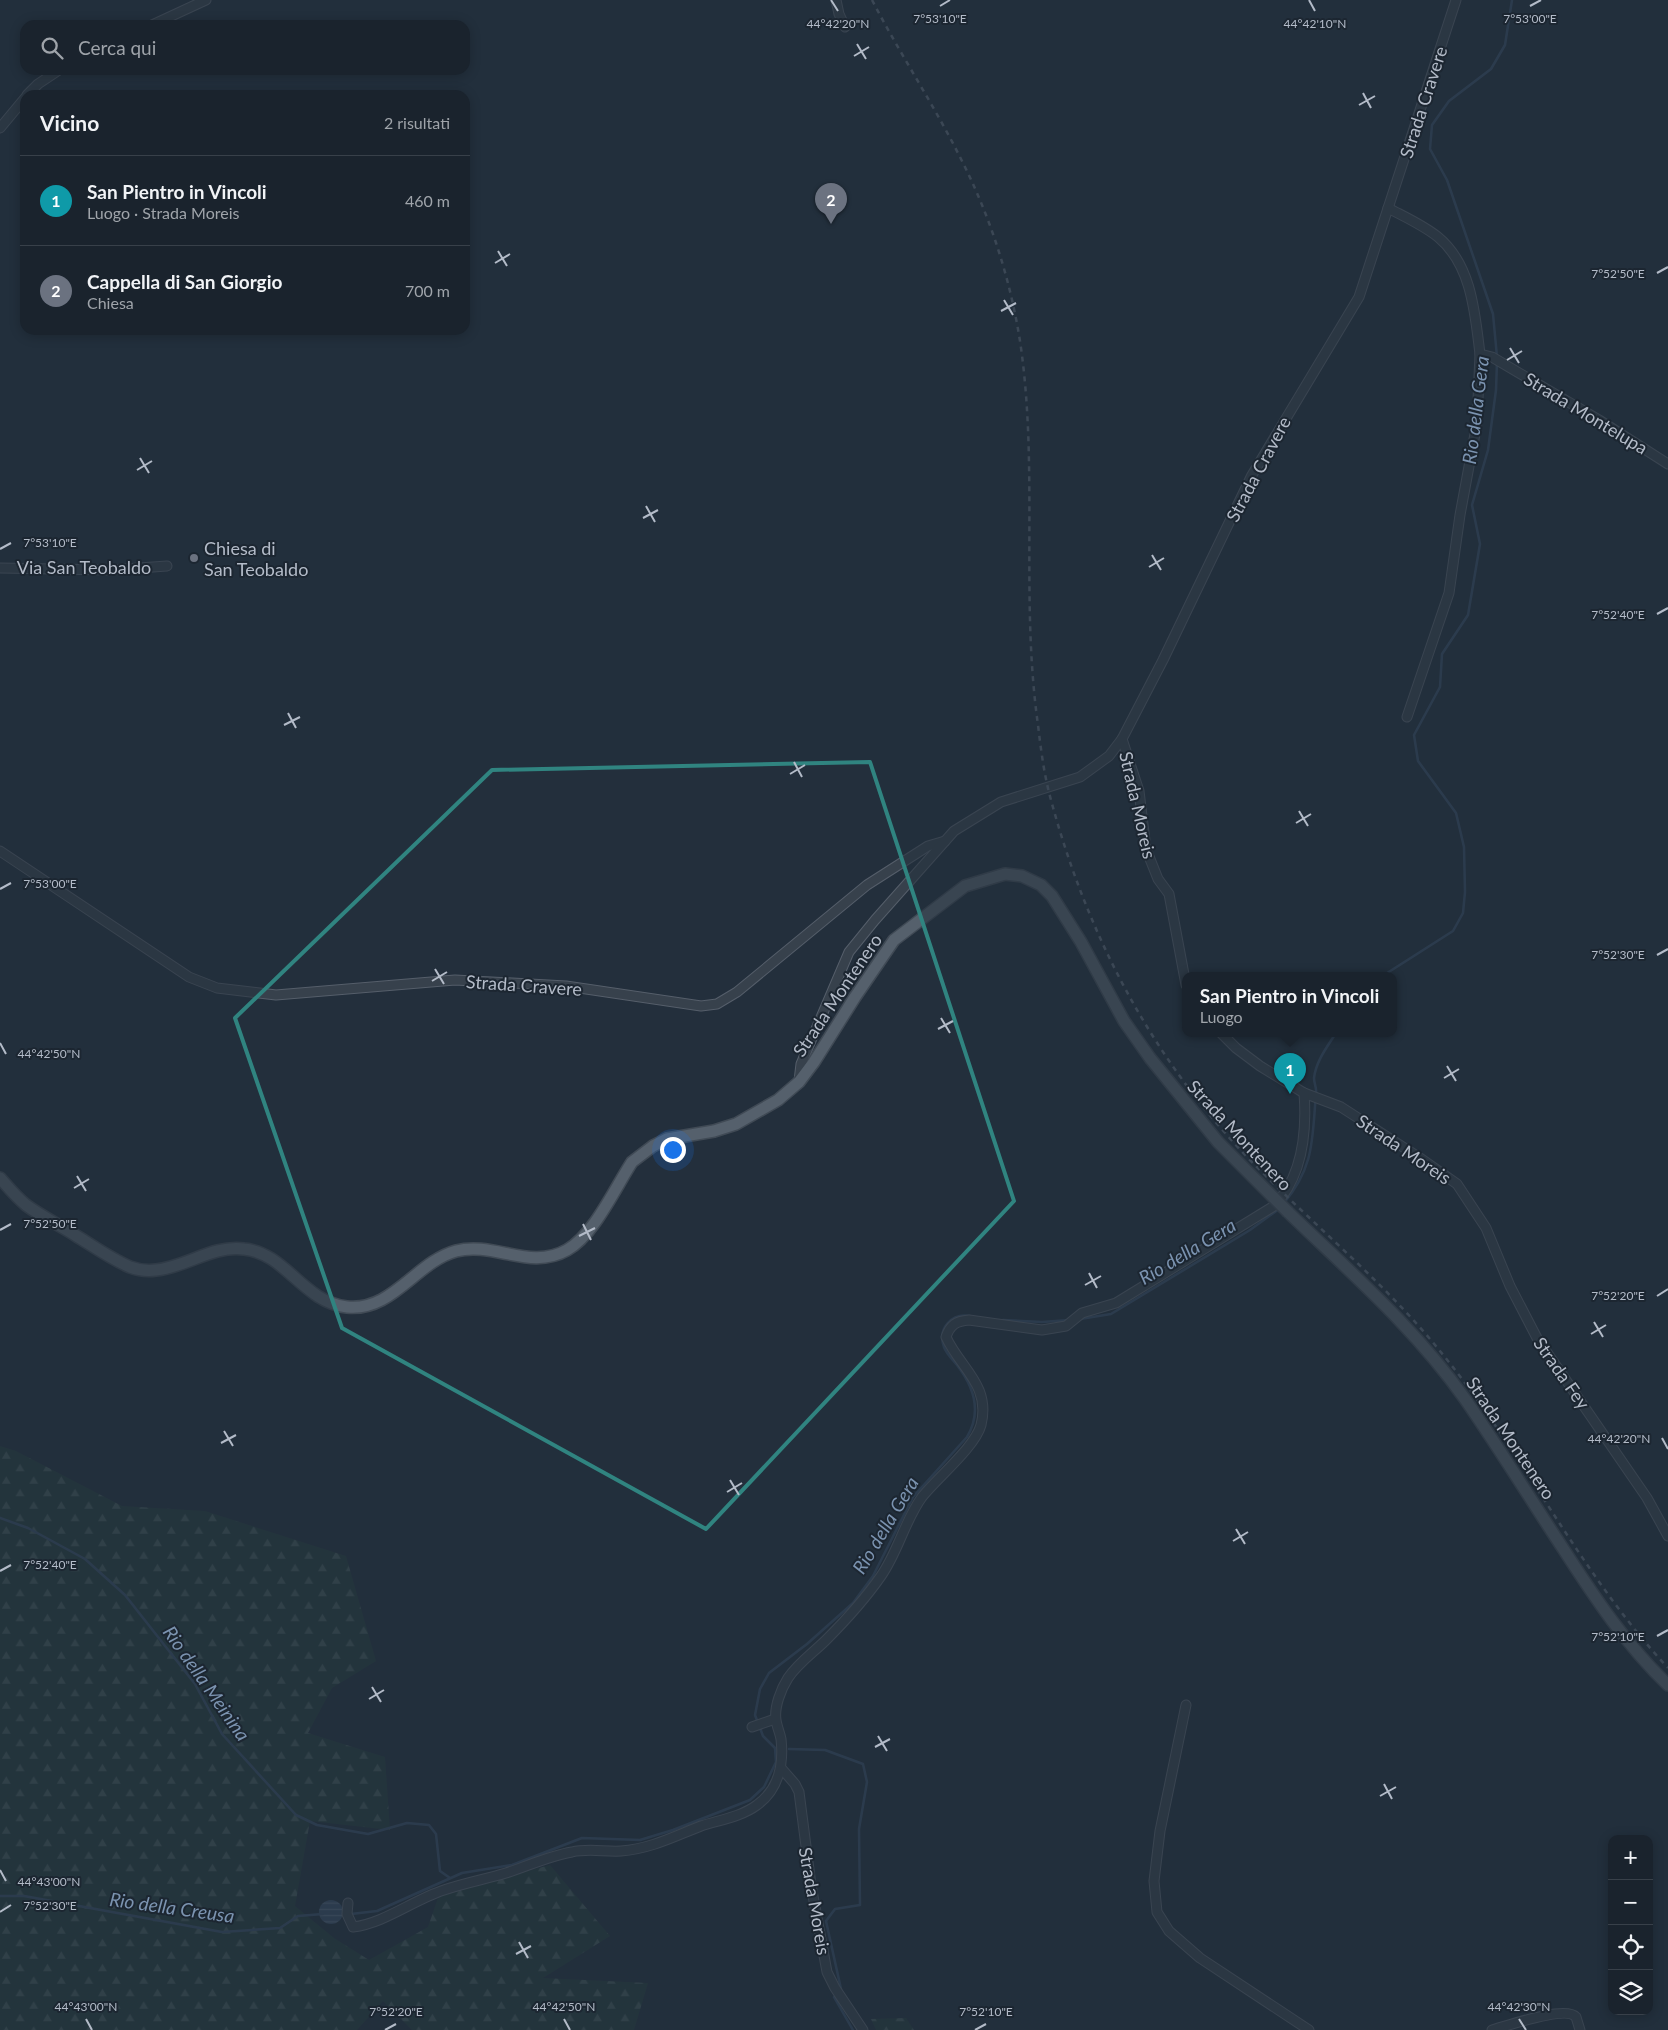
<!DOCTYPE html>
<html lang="it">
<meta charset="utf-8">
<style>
body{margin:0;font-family:Lato,sans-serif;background:#232b35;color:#f1f3f6}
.controls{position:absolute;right:15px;bottom:15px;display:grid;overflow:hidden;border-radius:10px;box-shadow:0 2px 12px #0003}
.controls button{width:45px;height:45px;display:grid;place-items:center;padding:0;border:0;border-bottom:1px solid #384049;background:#1a232d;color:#f1f3f6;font:25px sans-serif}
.you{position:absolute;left:672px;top:1149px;width:18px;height:18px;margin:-12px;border:4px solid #fff;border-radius:50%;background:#1a73e8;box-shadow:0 0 0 8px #1a73e833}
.badge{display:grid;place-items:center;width:32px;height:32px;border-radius:50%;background:#8bbbb9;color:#fff;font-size:16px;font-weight:700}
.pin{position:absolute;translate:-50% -41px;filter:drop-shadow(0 1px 2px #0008)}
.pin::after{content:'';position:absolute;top:26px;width:18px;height:15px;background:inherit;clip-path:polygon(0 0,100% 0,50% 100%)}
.popup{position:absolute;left:1182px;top:972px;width:215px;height:65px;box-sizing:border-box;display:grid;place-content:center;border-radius:10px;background:#1a232d;filter:drop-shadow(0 1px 4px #0005);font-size:16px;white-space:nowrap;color:#9fa4aa}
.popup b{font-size:19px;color:#f1f3f6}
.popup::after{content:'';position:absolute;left:50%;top:100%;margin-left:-10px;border:10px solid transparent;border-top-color:#1a232d}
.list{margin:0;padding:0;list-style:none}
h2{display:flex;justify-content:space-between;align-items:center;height:65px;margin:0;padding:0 20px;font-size:21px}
h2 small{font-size:16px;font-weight:400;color:#9fa4aa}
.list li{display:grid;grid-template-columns:32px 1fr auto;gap:15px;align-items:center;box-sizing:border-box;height:90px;padding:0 20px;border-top:1px solid #384049}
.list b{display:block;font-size:19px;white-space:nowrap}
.list p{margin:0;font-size:16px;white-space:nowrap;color:#9fa4aa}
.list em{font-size:16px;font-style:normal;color:#9fa4aa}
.icon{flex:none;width:28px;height:28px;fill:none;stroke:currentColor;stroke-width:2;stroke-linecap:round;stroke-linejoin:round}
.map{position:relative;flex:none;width:1668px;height:2030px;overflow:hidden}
.search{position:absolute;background:#1a232d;box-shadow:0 2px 12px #0003;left:20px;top:20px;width:450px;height:55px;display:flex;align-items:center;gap:12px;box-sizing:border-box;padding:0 18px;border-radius:15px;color:#9fa4aa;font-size:19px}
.panel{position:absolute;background:#1a232d;box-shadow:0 2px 12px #0003;left:20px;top:90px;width:450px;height:245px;border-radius:15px}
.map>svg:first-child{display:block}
.forest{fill:url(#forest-firs)}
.water{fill:url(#water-rules)}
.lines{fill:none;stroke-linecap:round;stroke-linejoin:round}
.stream{stroke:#374b63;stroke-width:2.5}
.minor-casing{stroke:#555e6a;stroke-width:11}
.major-casing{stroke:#404a55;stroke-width:14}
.minor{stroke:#37414c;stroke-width:9}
.major{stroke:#55606c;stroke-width:11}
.rail{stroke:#596573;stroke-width:2.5;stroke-dasharray:5 5;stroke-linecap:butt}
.major-bridge-casing{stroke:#404a55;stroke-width:14;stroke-linecap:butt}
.major-bridge{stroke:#55606c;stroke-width:11}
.marked{fill:none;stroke:#308480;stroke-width:4;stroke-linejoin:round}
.ticks{fill:none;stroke:#b3bbc8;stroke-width:2}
.worship-dot{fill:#6b7280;stroke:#1c2631;stroke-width:2}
.labels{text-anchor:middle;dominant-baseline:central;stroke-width:4;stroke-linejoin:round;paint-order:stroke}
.street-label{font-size:18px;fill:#b3bbc8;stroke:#1c2631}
.poi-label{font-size:18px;fill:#b3bbc8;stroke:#1c2631;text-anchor:start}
.water-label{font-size:19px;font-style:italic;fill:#7b93b0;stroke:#1c2631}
.ticks-label{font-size:12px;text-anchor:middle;fill:#b3bbc8;stroke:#1c2631;stroke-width:4;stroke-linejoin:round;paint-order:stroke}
</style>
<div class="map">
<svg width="1668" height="2030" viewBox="0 0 1668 2030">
<defs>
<pattern id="forest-firs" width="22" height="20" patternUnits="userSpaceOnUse" patternTransform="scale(1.25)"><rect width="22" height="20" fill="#253b3d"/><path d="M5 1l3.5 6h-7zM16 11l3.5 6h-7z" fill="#425558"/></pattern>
<pattern id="water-rules" width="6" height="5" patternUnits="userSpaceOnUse" patternTransform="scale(1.25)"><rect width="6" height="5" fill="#374b63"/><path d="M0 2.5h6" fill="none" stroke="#526378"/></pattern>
</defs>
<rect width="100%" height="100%" fill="#232f3c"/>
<g class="forest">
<path d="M0,1446L16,1451L122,1506L205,1511L346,1556L376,1661L332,1688L308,1733L385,1757L390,1830L310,1821L295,1906L334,1938L369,1960L428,1927L439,1895L550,1865L610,1936L543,1978L648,1983L634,2030H412L383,2001L357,2030H0Z"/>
<path d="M906,2018L914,2030H876L871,2019Z"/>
</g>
<circle class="water" cx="331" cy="1912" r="12"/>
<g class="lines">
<g class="stream">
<path d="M1497,357L1493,314L1447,180L1430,149L1432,125L1449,101L1491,69L1505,45L1512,0"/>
<path d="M1384,975L1453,931L1463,913L1465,892L1464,847L1456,813L1418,761L1414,735L1440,687L1442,654L1468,615L1480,544L1472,505L1488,450L1496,390L1497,362"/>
<path d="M1284,1203C1315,1166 1312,1138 1316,1094C1317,1089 1314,1083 1314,1078C1316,1061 1327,1047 1336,1033"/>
<path d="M1080,1319L1111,1314L1250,1230L1279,1209"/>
<path d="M1003,1320L1042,1322L1070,1320"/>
<path d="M0,1518L28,1528L85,1559L125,1595L195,1684L222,1734L296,1815L317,1825L368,1834L407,1823L429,1825L436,1834L440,1871L450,1878"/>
<path d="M758,1723L755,1715L760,1689L769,1673L807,1644L853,1603L873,1576L913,1497L967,1437C982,1412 974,1387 957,1365C953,1360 946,1353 944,1347C937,1328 952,1313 970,1316"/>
<path d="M789,1749L825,1750L863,1764L867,1782L859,1829L860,1905L835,1909L826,1921L841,1989"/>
<path d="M0,1896H24L222,1932L280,1928L298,1916L323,1914"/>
<path d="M351,1914L377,1911L462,1873L512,1865L582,1838L640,1840L673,1830L750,1800L764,1787L776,1762L775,1748L763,1736L760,1728"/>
<path d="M834,1997L853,2030"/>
</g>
<g class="minor-casing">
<g id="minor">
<path d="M836,0L839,14L845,27"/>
<path d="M152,25L206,0"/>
<path d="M27,95L38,84L59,70"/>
<path d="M0,128L25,98"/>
<path d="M1388,208C1405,217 1423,225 1438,237C1472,265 1475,314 1480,354L1492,357L1599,420L1668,464"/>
<path d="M0,568L111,570L167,566"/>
<path d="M1407,717L1449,593L1460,515L1477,423L1480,354"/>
<path d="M1122,739L1139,791L1146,849L1158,879L1169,894L1186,985"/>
<path d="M0,851L189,977L217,988L276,995L455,980L566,986L701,1006L717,1004L737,992L867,885L928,846L945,841"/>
<path d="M1221,1033L1236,1048L1260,1066L1304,1093L1341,1107L1420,1158L1457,1184L1486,1228L1510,1286L1537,1338L1647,1498L1668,1536"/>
<path d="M799,1081L801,1064L849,952L875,920L954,831L1001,802L1080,777L1109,756L1122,739L1163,660L1252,475L1359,297L1456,0"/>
<path d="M1186,1705L1160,1831L1154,1881L1157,1912L1169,1931L1200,1958L1309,2030"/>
<path d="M752,1727L775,1719"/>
<path d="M781,1768L795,1784L799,1792L811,1885L827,1972L835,1988L863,2030"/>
<path d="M348,1903L347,1914L353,1927C385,1923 413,1900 444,1890C464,1883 486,1879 506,1873C528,1866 549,1856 572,1852C588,1848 605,1852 621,1851C650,1849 675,1836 701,1826C719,1820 741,1817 757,1805C778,1790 784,1765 781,1739C780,1733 777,1727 776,1720C774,1707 781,1689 788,1678C798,1663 814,1652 826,1640C846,1620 865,1599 881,1576C898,1552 905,1520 922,1497C938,1477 975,1447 981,1425C991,1385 960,1368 946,1337C950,1325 956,1321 969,1320L1042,1330L1066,1326L1082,1313L1116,1303L1274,1206C1303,1176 1307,1133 1304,1093"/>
<path d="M1492,2030C1507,2026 1566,2005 1576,2017L1580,2030"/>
</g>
</g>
<g class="major-casing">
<g id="major">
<path d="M0,1178C8,1187 16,1197 26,1205C41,1216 59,1225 75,1235C93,1246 111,1259 130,1267C138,1270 148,1271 156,1270C187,1267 212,1245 244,1249C286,1253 303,1302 347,1307C392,1312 416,1262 456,1251C494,1241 530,1271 567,1250C594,1235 615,1188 632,1162L653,1146L667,1139L714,1131L736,1124L778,1100L799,1082L814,1062L855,997L894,940L965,886L1005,874L1022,876L1041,885L1052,896L1081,942L1124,1021L1150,1058L1218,1142L1274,1198"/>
<path d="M1288,1212C1350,1272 1415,1328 1465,1399C1499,1448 1531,1500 1564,1550C1595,1598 1627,1646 1668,1685"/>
</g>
</g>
<use href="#minor" class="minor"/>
<use href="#major" class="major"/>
<path class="rail" d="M872,0C900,54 934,105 961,159C990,216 1010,278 1020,341C1039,468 1020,597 1038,725C1041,750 1044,775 1051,800C1087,934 1151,1057 1248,1158C1313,1225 1386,1283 1444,1356C1525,1456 1580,1573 1668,1668"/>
<g class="major-bridge-casing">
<path id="major-bridge" d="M1274,1198L1288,1212"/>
</g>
<use href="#major-bridge" class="major-bridge"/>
</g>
<path d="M0 0H1668V2030H0ZM870,762L1014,1201L706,1529L342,1328L235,1018L492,770Z" fill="#232f3c" fill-opacity=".55" fill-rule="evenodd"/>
<path class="marked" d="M870,762L1014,1201L706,1529L342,1328L235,1018L492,770Z"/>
<path class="ticks" d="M831,0L838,11M1309,0L1315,11M940,6L950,0M1530,6L1541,0M857,44L866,59M854,56L869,47M1363,93L1371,108M1359,105L1375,96M498,251L507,266M495,263L510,254M1657,273L1668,267M1004,300L1013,315M1001,311L1016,303M1510,348L1519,363M1507,360L1522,351M140,458L149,473M137,470L152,461M646,506L655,522M643,518L658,510M0,549L11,543M1152,555L1161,570M1149,567L1164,558M1657,614L1668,608M288,713L296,728M284,725L300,717M794,762L802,777M790,774L805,765M1299,811L1308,826M1296,823L1311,814M0,889L11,883M1657,955L1668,949M435,969L444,984M432,981L447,972M941,1018L950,1033M938,1029L953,1021M0,1043L6,1054M1447,1066L1456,1081M1444,1078L1459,1069M77,1176L86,1191M74,1188L89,1179M583,1224L591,1240M0,1230L11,1224M579,1236L595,1228M1089,1273L1097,1288M1085,1285L1101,1276M1657,1296L1668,1289M1594,1322L1603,1337M1591,1334L1606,1325M224,1431L233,1446M1662,1438L1668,1449M221,1443L236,1435M730,1480L739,1495M727,1492L742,1483M1236,1529L1245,1544M1233,1541L1248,1532M0,1571L11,1565M1657,1636L1668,1630M372,1687L381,1702M369,1699L384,1690M878,1736L887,1751M875,1747L890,1739M1384,1784L1392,1799M1380,1796L1396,1787M0,1870L6,1881M0,1912L11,1905M519,1942L528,1958M516,1954L531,1946M86,2019L92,2030M564,2019L570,2030M1519,2019L1526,2030M385,2030L396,2024M975,2030L986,2024"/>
<circle class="worship-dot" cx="194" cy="558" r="5"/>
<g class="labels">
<g class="street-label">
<text transform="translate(1423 102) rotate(-72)">Strada Cravere</text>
<text transform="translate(1586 413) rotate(31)">Strada Montelupa</text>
<text transform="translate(1258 469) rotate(-62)">Strada Cravere</text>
<text x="84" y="567">Via San Teobaldo</text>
<text transform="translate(1138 805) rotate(77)">Strada Moreis</text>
<text transform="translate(524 985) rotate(4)">Strada Cravere</text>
<text transform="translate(837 995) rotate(-56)">Strada Montenero</text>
<text transform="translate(1240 1135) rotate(47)">Strada Montenero</text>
<text transform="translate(1404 1149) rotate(34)">Strada Moreis</text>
<text transform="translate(1562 1373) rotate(55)">Strada Fey</text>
<text transform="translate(1511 1438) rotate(56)">Strada Montenero</text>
<text transform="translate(815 1901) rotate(80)">Strada Moreis</text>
</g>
<g class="poi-label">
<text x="204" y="548">Chiesa di<tspan x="204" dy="21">San Teobaldo</tspan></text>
</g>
<g class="water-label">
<text transform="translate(1475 410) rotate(-83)">Rio della Gera</text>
<text transform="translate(1187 1251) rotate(-31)">Rio della Gera</text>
<text transform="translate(885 1525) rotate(-59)">Rio della Gera</text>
<text transform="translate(207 1683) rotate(55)">Rio della Meinina</text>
<text transform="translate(172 1907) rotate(8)">Rio della Creusa</text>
</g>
</g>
<g class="ticks-label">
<text x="940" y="23">7°53'10"E</text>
<text x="1530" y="23">7°53'00"E</text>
<text x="838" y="28">44°42'20"N</text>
<text x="1315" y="28">44°42'10"N</text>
<text x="1618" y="278">7°52'50"E</text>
<text x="50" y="547">7°53'10"E</text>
<text x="1618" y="619">7°52'40"E</text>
<text x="50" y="888">7°53'00"E</text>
<text x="1618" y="959">7°52'30"E</text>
<text x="49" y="1058">44°42'50"N</text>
<text x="50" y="1228">7°52'50"E</text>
<text x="1618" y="1300">7°52'20"E</text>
<text x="1619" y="1443">44°42'20"N</text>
<text x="50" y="1569">7°52'40"E</text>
<text x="1618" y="1641">7°52'10"E</text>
<text x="49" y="1886">44°43'00"N</text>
<text x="50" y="1910">7°52'30"E</text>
<text x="86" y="2011">44°43'00"N</text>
<text x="564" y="2011">44°42'50"N</text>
<text x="1519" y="2011">44°42'30"N</text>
<text x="396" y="2016">7°52'20"E</text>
<text x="986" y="2016">7°52'10"E</text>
</g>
</svg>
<div class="controls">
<button>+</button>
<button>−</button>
<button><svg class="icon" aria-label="locate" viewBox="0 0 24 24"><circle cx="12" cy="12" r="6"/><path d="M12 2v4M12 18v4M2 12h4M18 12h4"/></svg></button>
<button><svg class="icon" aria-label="layers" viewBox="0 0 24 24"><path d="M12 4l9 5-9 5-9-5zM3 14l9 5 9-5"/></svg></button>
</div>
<div class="you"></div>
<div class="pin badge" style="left:1290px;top:1094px;background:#0f9aa8">1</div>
<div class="popup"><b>San Pientro in Vincoli</b>Luogo</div>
<div class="pin badge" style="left:831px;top:224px;background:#6b7280">2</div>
<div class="search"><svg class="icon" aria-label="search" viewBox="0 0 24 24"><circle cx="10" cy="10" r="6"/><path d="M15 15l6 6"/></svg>Cerca qui</div>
<section class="panel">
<h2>Vicino<small>2 risultati</small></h2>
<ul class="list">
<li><span class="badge" style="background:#0f9aa8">1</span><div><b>San Pientro in Vincoli</b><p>Luogo · Strada Moreis</p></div><em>460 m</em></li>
<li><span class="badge" style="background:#6b7280">2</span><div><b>Cappella di San Giorgio</b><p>Chiesa</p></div><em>700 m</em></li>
</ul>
</section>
</div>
